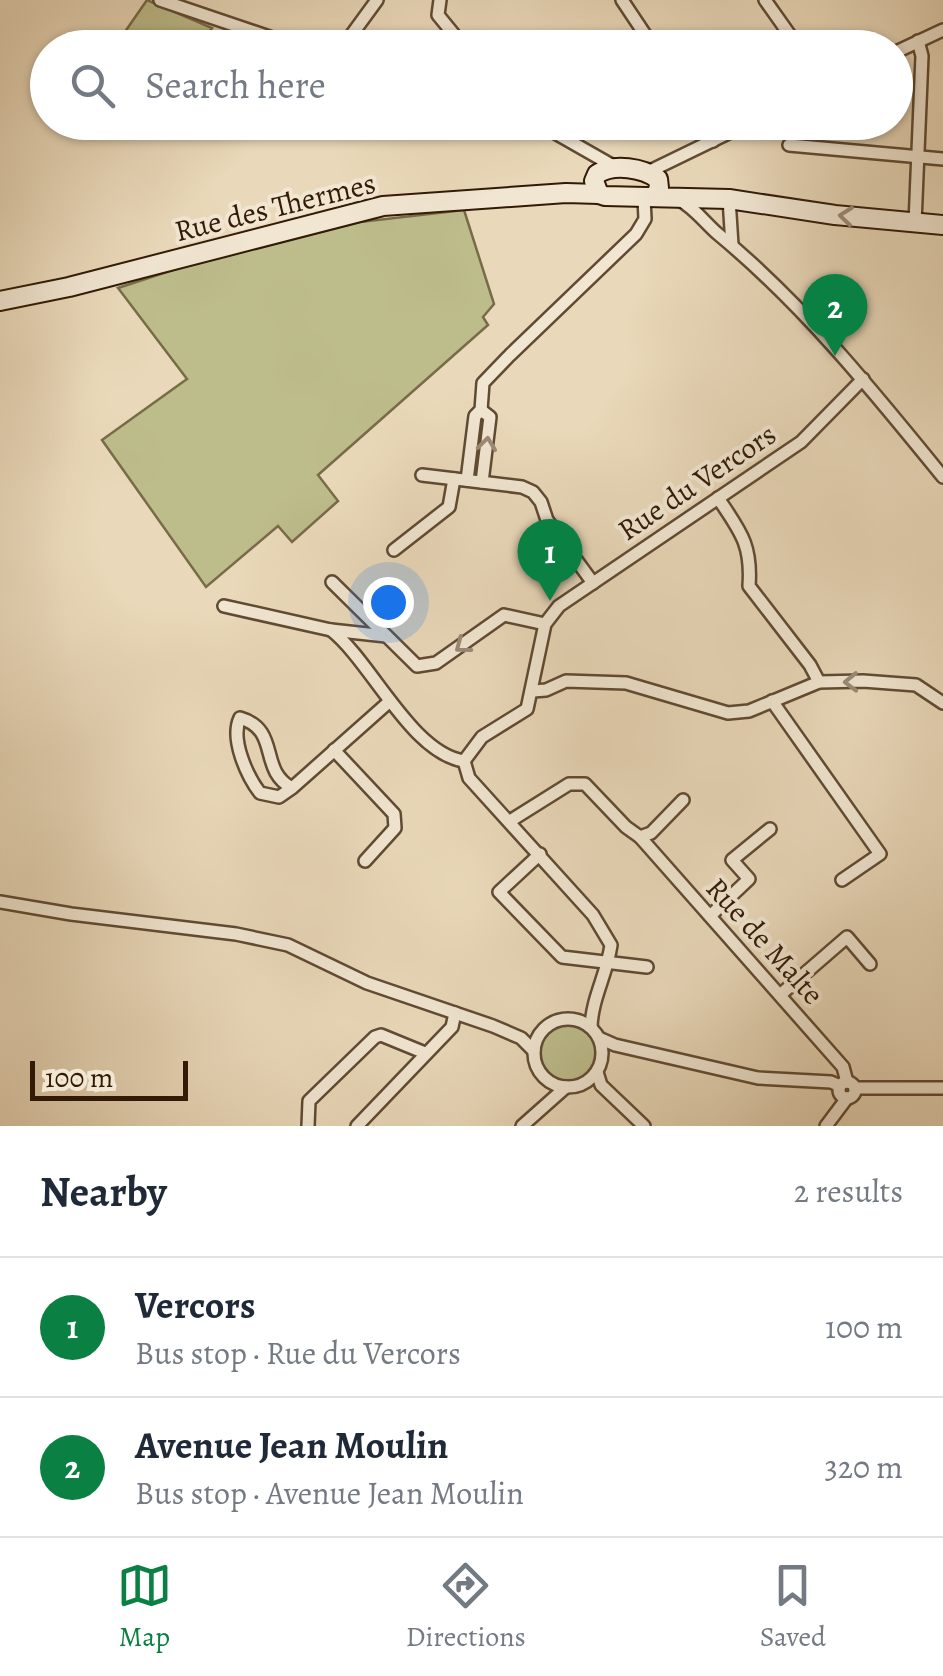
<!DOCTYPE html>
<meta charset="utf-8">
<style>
body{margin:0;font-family:Alegreya,serif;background:#f2f2f3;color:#1f2937}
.scale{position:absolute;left:30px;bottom:25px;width:158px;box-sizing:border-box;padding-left:10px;border:5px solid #321a06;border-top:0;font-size:28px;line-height:35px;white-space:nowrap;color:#321a06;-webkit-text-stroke:8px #f1e6d2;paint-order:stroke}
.you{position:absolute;left:388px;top:602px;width:35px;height:35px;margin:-25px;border:8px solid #fff;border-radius:50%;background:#1a73e8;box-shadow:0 0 0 15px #1a73e833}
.badge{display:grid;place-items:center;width:65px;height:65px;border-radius:50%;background:#0b8043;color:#fff;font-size:32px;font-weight:700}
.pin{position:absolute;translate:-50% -82px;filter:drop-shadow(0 2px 5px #0008)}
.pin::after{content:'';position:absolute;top:52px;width:35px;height:30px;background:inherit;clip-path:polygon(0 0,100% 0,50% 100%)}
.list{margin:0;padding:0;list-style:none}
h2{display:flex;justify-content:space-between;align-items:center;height:130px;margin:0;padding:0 40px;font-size:42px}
h2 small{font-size:32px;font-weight:400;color:#747a83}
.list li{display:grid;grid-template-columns:65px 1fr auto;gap:30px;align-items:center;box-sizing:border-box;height:140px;padding:0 40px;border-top:2px solid #e0e1e3}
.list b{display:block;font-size:38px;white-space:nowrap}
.list p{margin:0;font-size:32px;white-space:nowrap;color:#747a83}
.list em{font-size:32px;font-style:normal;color:#747a83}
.icon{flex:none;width:55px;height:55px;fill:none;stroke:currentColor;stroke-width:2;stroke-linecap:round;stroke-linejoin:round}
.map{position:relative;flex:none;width:943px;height:1126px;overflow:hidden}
.search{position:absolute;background:#fff;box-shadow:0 2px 8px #0004;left:30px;right:30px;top:30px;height:110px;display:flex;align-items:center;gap:25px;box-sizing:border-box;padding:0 35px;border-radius:55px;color:#747a83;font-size:38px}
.sheet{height:410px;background:#fff}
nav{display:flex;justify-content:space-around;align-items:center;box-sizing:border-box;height:140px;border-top:2px solid #e0e1e3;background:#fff;font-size:28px;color:#747a83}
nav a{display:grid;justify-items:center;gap:5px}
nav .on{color:#0b8043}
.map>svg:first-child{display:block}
.green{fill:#bdbc8b;stroke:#786b48;stroke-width:2.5}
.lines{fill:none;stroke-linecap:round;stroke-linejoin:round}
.minor-casing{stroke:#604a33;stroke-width:16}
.secondary-casing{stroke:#321a06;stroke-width:22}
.minor{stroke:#f1e6d2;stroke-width:11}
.secondary{stroke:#f1e6d2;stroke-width:18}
.oneway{stroke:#9b8a76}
.labels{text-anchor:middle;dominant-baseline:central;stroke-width:8;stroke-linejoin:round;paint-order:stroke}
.street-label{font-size:30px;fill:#321a06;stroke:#f1e6d2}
</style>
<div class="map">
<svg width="943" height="1126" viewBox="0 0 943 1126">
<rect width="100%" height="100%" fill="#e9d8b9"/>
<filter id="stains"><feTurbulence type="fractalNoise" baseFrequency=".002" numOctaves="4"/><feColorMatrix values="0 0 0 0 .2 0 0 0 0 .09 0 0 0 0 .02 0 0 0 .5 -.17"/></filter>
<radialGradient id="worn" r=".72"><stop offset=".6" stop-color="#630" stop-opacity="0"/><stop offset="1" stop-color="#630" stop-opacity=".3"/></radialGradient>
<g class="green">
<path d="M147,0L212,28L199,47H133L120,39Z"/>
<path d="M464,210L494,304L483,317L488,325L318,475L338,501L292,542L278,526L206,587L102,440L187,379L118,288L179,268L360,222Z"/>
<circle cx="568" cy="1053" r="34"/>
</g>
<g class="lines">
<g class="minor-casing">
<g id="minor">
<path d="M160,0L302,48"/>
<path d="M440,0L438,15L465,48"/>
<path d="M622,0L654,48"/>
<path d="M765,0L799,48"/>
<path d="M342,48L377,0"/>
<path d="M896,52L943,30"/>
<path d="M536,122L615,167"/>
<path d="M701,122L713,141"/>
<path d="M789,145L943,159"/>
<path d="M648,172L751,122"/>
<path d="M678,199C694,207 705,223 718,234C804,305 873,391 943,477"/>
<path d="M729,199L732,245"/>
<path d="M915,223L922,56L918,41"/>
<path d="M510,355L636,234L645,219L644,198"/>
<path d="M481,410L490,417L482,482"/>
<path d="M422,475L522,487L533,492L541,502L547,520L593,583"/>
<path d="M467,480L475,416L481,410L483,383L508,357"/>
<path d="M718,498C740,531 752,544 749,586L810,665L819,682"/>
<path d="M394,550L449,507L454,479"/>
<path d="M332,582L417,666L436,663L504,615L545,624"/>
<path d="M224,606L331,630L386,636"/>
<path d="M331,630C371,661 411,753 464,761"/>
<path d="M533,691L546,690L566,681L626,683L728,713L749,711L819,682L863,681L916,685L943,703"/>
<path d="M772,701L880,854L842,880"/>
<path d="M334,750L394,814L395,828L365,861"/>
<path d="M464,761L482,737L527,709L545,624L559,606L801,442L863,379"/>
<path d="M464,761L469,778L593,915L611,945C607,974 592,998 591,1027"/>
<path d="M292,788C258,770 281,730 240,718C230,739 247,776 260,793L279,797L292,788L390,701"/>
<path d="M510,821L569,784H585L626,827L640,837L651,833L683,800"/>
<path d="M640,837L843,1067L847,1082"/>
<path d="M540,854L499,892L562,957L647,967"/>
<path d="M0,902L71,914L236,934L288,945L367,983L493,1026L521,1038L534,1051"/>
<path d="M710,916L749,879L732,860L770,829"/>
<path d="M780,995L847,937L870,964"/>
<circle cx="568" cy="1053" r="34"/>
<path d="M599,1038L615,1045L758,1078L831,1082L840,1086"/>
<path d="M597,1072L601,1085L644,1126"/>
<circle cx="847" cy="1090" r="8"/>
<path d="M855,1088H943"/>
<path d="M308,1126L309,1101L375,1037L381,1035L425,1053"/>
<path d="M357,1126L452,1027L455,1013"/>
<path d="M522,1126L566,1087"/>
<path d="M826,1126L847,1098"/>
</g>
</g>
<g class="secondary-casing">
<g id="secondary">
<path d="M655,196L659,188L658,179C643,168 614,163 597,174L594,181L599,194L605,196L729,199L835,215L943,225"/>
<path d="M0,301L69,287L383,206L566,193L599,194"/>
</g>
</g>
<use href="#minor" class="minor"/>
<use href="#secondary" class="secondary"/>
</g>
<defs><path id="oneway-chevron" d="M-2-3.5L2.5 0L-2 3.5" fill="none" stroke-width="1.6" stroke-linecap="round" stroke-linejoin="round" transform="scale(2.5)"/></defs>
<g class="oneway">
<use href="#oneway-chevron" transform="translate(846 216) rotate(-174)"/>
<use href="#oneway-chevron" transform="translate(487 444) rotate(-83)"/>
<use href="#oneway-chevron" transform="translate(462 646) rotate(143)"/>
<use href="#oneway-chevron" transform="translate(851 682) rotate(179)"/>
</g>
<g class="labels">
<g class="street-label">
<text transform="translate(275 207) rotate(-14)">Rue des Thermes</text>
<text transform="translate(697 482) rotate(-34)">Rue du Vercors</text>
<text transform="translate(765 941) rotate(48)">Rue de Malte</text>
</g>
</g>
<rect width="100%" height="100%" filter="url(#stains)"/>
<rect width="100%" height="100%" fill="url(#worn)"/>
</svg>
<div class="scale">100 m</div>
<div class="you"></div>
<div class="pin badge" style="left:550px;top:601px">1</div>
<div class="pin badge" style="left:835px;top:356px">2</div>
<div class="search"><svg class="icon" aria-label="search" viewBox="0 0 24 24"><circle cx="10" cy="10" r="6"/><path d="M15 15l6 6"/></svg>Search here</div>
</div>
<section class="sheet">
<h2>Nearby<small>2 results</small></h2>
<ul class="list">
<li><span class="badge">1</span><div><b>Vercors</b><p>Bus stop · Rue du Vercors</p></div><em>100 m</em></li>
<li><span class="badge">2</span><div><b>Avenue Jean Moulin</b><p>Bus stop · Avenue Jean Moulin</p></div><em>320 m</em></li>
</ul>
</section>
<nav>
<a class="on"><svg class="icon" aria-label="map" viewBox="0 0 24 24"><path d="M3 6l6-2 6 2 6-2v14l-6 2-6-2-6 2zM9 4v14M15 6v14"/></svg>Map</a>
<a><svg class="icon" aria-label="directions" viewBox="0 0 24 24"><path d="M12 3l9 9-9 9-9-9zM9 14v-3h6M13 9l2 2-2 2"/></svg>Directions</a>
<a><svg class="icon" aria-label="saved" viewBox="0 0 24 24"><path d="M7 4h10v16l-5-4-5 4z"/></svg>Saved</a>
</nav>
